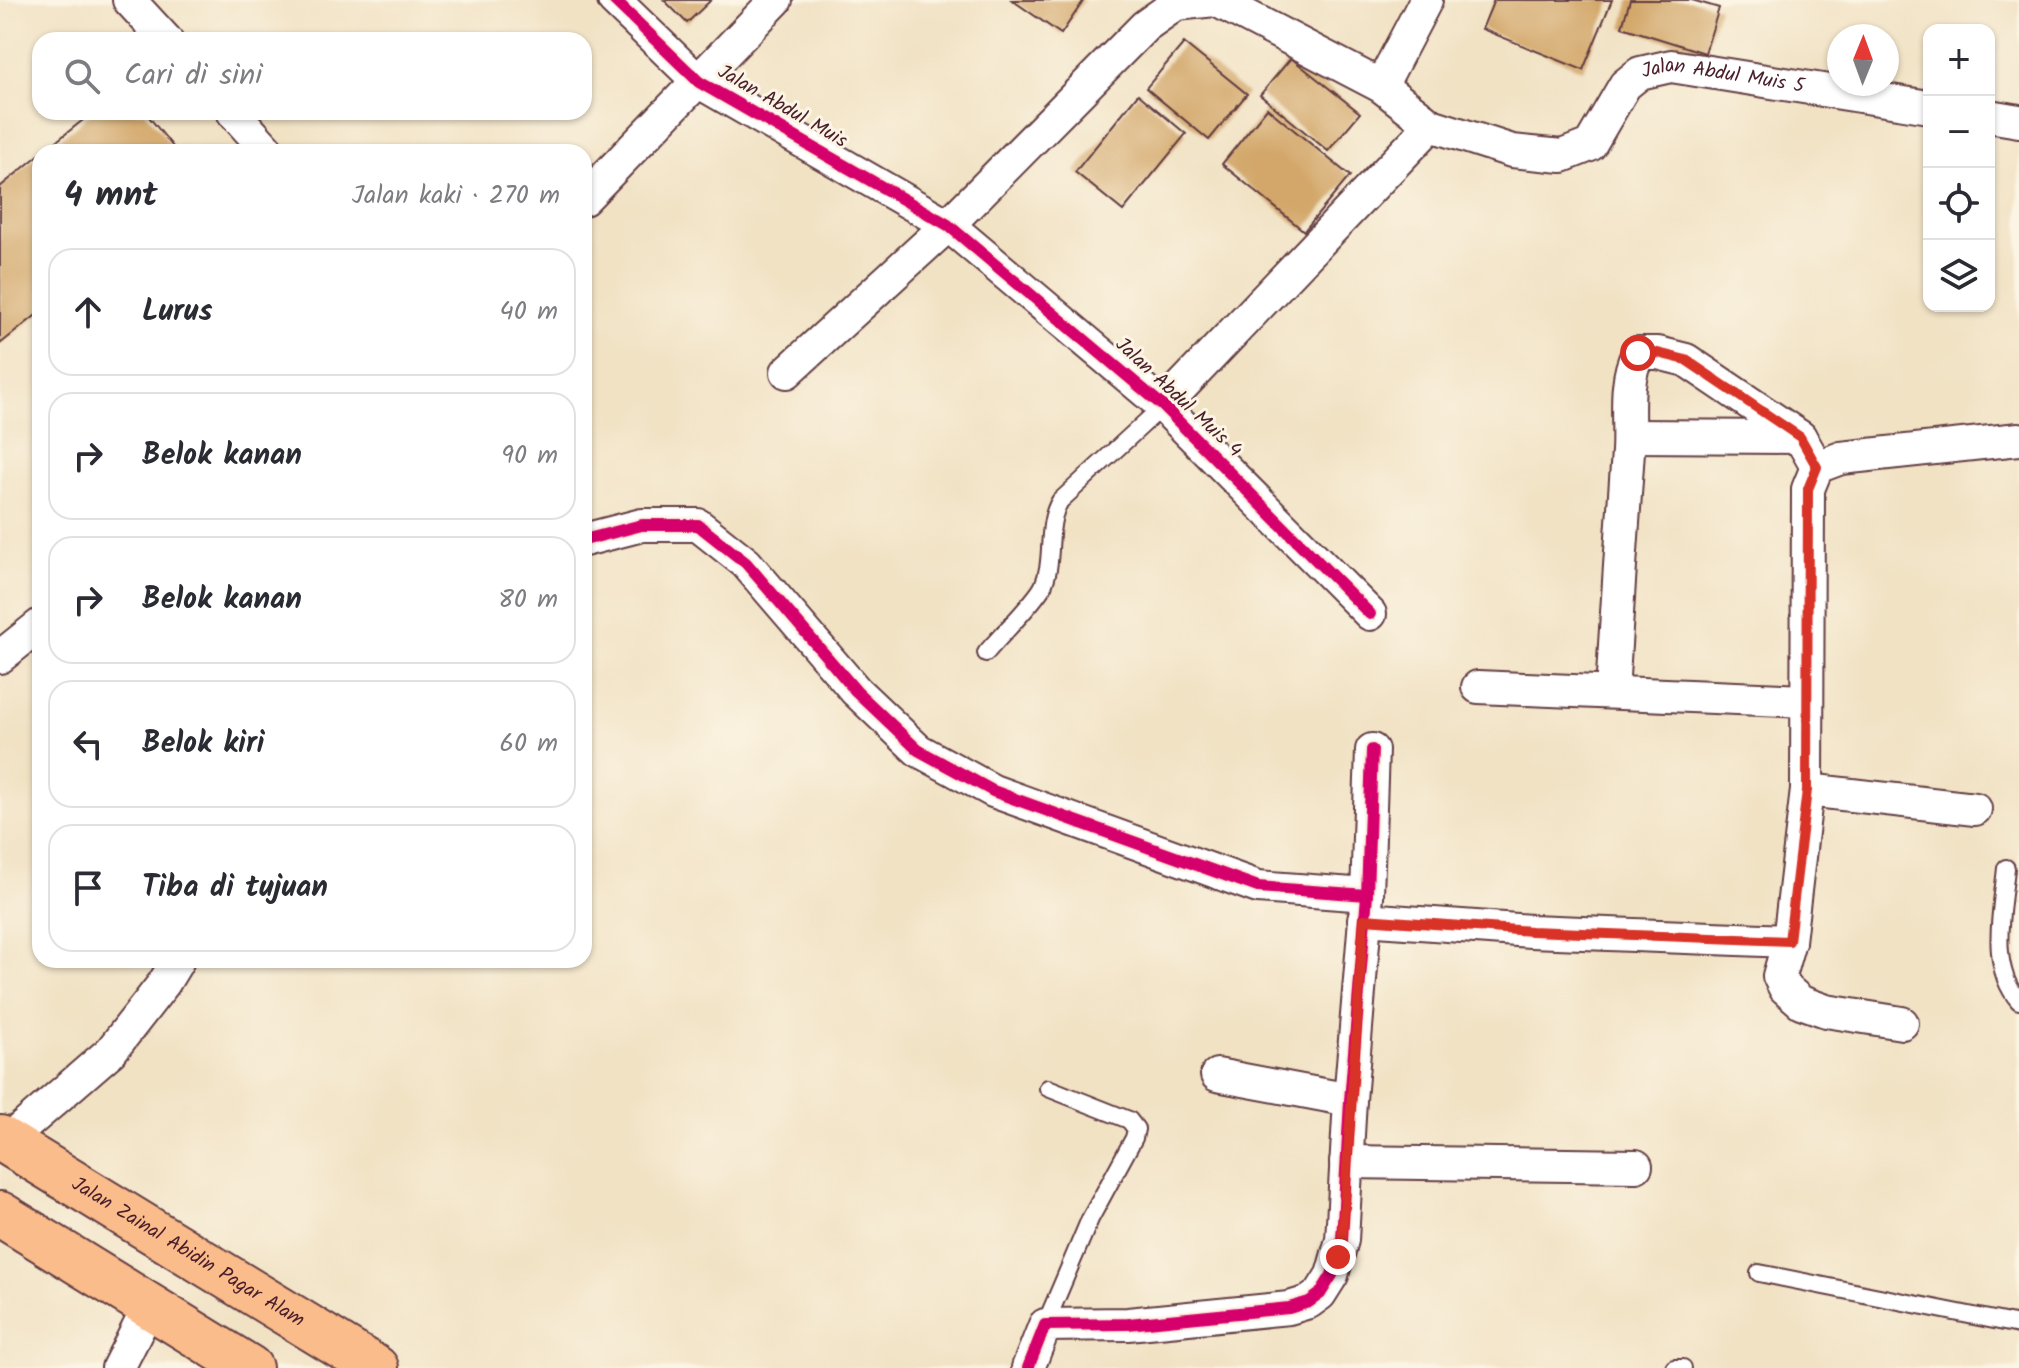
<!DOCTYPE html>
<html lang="id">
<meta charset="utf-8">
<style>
body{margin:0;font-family:Kalam,sans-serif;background:#f7f7f7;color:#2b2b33}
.controls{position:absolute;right:24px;top:24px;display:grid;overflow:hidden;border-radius:16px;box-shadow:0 2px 6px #0004}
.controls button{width:72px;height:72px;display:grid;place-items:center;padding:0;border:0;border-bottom:2px solid #e1e1e2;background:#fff;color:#2b2b33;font:40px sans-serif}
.compass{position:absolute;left:1827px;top:24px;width:72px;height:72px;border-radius:50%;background:#fff;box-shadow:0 2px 6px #0004;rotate:1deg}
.stop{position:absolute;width:24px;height:24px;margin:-18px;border:6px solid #d93025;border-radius:50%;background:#fff}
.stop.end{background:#d93025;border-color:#fff;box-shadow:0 2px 8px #0008}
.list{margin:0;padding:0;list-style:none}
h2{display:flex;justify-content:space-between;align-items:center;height:104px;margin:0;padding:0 32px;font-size:34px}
h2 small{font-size:26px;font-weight:400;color:#7c7c81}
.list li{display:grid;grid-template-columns:52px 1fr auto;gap:24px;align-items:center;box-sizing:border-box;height:128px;margin:0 16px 16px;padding:0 16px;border:2px solid #e1e1e2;border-radius:24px}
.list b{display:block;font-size:30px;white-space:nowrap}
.list em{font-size:26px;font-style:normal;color:#7c7c81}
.icon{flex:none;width:44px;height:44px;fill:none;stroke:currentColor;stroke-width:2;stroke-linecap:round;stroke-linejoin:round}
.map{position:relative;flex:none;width:2019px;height:1368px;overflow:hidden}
.search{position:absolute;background:#fff;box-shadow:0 2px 6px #0004;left:32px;top:32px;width:560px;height:88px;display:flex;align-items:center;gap:20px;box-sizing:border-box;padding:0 28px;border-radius:24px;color:#7c7c81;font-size:30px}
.panel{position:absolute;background:#fff;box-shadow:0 2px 6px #0004;left:32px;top:144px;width:560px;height:824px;border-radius:24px}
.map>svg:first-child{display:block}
.building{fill:#d3a76a}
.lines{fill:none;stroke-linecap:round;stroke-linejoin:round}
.lane-casing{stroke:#633c42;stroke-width:20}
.street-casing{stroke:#633c42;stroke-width:36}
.highway-casing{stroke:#633c42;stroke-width:48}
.lane{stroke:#fff;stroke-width:16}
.street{stroke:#fff;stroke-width:32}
.highway{stroke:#fabc8b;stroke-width:44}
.cycleway-casing{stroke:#fcf5e5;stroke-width:17}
.cycleway{stroke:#d6006c;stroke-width:12}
.route{stroke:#d93025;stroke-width:10}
.labels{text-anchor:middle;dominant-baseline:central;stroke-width:6;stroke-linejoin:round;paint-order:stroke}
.street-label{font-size:20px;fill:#4a1f2b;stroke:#fcf5e5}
</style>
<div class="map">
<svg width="2019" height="1368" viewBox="0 0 2019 1368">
<rect width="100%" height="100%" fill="#fcf5e5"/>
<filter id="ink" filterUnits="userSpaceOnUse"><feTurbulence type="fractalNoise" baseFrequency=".0125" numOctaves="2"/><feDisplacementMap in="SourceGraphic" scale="16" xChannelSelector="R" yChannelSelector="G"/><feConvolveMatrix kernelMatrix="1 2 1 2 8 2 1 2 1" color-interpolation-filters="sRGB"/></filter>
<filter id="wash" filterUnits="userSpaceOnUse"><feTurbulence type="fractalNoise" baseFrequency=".006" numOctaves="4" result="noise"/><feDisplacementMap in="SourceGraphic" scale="32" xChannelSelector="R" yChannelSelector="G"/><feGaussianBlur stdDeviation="1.8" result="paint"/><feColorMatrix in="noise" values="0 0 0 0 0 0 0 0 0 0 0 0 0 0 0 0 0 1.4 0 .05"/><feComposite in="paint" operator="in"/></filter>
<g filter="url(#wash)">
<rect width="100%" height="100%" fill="#f1e2c4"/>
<g id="blocks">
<g class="building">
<path d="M664,0H711L687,23Z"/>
<path d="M1012,0H1084L1061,34Z"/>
<path d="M1494,0H1612L1583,70L1482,29Z"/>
<path d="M1630,0H1692L1719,8L1705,53L1622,27Z"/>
<path d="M1184,43L1247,94L1209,140L1146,88Z"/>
<path d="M1291,58L1360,113L1328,151L1260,95Z"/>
<path d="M1138,94L1186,134L1123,211L1075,172Z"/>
<path d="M1267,108L1350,176L1304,231L1222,164Z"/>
<path d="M93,112H145L177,152H43Z"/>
<path d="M40,154V312L0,344V187Z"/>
</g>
</g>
</g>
<g filter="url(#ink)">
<use href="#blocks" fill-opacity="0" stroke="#633c42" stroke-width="2"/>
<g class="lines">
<g class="lane-casing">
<g id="lane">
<path d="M986,653C999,637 1035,602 1043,586C1055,559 1045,526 1060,501L1163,406"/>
<path d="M2006,868C2002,911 1988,966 2019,1001"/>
<path d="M1759,1273L2019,1325"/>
<path d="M1045,1325L1090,1219L1134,1138L1136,1129L1129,1120L1048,1088"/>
<path d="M1674,1368H1683"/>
</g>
</g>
<g class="street-casing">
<g id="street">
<path d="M129,0L166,40"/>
<path d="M614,0L699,82L948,225L1163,406L1370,614"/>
<path id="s1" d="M1216,0L1381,86L1431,125L1512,151L1562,156L1590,145L1625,85L1640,73L1671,66L1929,107"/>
<path d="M1381,86L1426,0"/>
<path d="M233,112L269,152"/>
<path d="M1989,116L2019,121"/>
<path d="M584,199L776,0"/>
<path d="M787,372L948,225L1145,26L1176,4L1215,0"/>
<path d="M1163,406L1431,125"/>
<path d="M1629,436L1800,437"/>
<path d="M584,540L642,525H698L746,563L856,691L918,750L993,791L1258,887L1367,895"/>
<path d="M0,657L40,625"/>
<path d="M1478,687L1806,701"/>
<path d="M1612,692C1617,612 1622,531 1628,451C1630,418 1623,383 1638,353H1658L1686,360L1800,437L1817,467"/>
<path d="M1807,790L1975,809"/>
<path d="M1364,919L1531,931L1789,941"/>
<path d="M1902,1023L1826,1011L1801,1002L1785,988L1779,976L1789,941L1807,790L1808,489L1817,467L1841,458L2019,439"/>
<path d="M1217,1075L1350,1100"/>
<path d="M6,1142L111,1051L164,983L178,960"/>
<path d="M1346,1162L1636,1166"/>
<path d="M118,1368L149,1307"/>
<path d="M1028,1368L1045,1325L1128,1324L1289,1308L1309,1302L1320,1294L1332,1275L1342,1240L1350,1100L1367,895L1372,750"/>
</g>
</g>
<g class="highway-casing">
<g id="highway">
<path id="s2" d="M0,1138L376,1368"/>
<path d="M0,1214L250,1368"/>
</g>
</g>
<use href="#lane" class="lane"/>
<use href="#street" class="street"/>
<use href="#highway" class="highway"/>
<g class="cycleway-casing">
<g id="cycleway">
<path d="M614,0L699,82L948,225L1163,406L1370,614"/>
<path d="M584,540L642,525H698L746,563L856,691L918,750L993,791L1258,887L1367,895"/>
<path d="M1028,1368L1045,1325L1128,1324L1289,1308L1309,1302L1320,1294L1332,1275L1342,1240L1350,1100L1367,895L1372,750"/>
</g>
</g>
<use href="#cycleway" class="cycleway"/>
</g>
</g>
<g class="lines" filter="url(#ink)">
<path class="route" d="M1338,1257L1342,1240L1364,919L1531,931L1789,941L1807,790L1808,489L1817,467L1800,437L1686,360L1658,353H1638"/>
</g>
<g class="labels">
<g class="street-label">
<text stroke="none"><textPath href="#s1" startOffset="588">Jalan Abdul Muis 5</textPath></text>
<text transform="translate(782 107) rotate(30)">Jalan Abdul Muis</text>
<text transform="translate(1178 398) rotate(43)">Jalan Abdul Muis 4</text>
<text stroke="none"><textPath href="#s2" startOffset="220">Jalan Zainal Abidin Pagar Alam</textPath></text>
</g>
</g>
</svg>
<div class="controls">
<button>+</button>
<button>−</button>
<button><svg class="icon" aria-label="locate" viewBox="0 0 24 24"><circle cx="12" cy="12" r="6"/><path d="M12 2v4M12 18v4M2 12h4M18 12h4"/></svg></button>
<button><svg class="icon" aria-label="layers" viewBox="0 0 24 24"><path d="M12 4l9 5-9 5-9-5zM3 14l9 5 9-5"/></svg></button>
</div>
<svg class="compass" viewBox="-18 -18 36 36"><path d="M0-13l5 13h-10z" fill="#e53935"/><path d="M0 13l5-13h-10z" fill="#7c7c81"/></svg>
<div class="stop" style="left:1638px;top:353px"></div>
<div class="stop end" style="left:1338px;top:1257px"></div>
<div class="search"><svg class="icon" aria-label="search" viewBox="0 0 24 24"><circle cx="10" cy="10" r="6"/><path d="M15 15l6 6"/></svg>Cari di sini</div>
<section class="panel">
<h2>4 mnt<small>Jalan kaki · 270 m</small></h2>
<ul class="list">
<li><svg class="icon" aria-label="ahead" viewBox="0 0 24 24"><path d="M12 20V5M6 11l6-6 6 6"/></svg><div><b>Lurus</b></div><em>40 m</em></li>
<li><svg class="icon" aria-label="right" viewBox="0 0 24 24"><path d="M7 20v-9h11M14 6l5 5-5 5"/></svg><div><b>Belok kanan</b></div><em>90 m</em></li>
<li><svg class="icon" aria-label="right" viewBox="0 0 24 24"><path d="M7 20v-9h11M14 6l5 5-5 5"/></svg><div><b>Belok kanan</b></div><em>80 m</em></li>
<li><svg class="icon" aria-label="left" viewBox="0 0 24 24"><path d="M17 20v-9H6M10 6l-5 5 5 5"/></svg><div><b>Belok kiri</b></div><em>60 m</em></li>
<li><svg class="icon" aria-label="arrive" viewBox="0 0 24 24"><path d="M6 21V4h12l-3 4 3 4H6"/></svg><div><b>Tiba di tujuan</b></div></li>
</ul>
</section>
</div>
